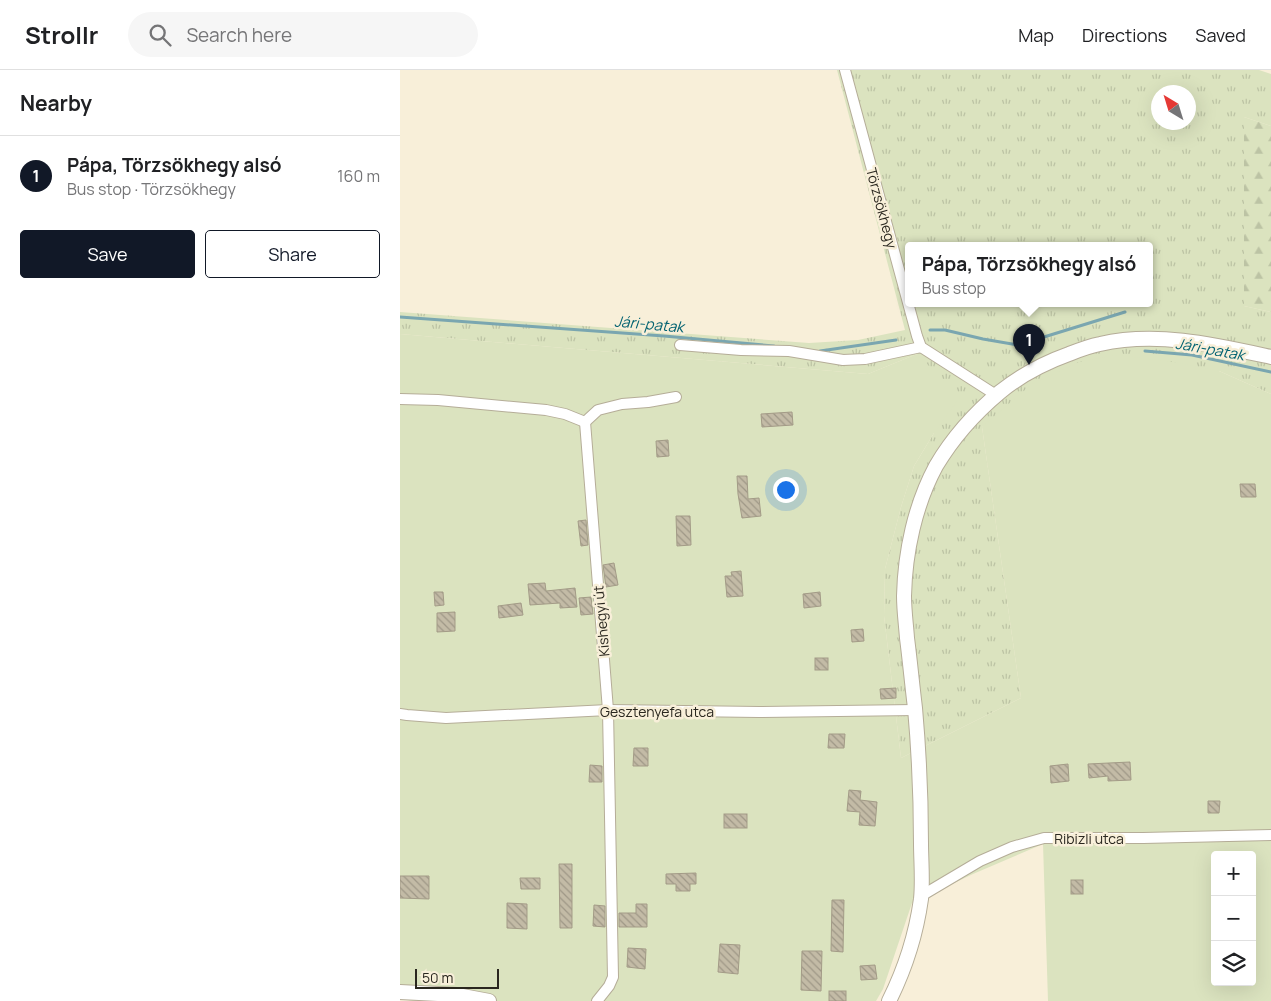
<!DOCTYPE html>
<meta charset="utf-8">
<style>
body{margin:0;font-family:Manrope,sans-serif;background:#f6f6f6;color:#202124}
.controls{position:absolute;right:15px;bottom:15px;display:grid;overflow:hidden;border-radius:5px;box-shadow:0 5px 20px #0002}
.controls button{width:45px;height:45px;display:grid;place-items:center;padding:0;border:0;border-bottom:1px solid #e0e0e0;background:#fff;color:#202124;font:25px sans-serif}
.compass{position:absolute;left:751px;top:15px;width:45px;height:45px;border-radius:50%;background:#fff;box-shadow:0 5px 20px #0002;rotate:322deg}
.scale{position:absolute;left:15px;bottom:12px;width:84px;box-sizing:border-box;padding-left:5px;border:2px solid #2a271f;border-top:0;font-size:14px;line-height:18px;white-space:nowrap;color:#2a271f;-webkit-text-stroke:4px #f8efd9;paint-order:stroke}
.you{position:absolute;left:385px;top:419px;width:18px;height:18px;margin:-12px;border:4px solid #fff;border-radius:50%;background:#1a73e8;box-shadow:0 0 0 8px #1a73e833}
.badge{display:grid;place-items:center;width:32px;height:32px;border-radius:50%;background:#111827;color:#fff;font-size:16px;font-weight:700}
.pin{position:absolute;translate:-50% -41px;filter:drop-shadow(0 1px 2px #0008)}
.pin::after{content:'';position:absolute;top:26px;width:18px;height:15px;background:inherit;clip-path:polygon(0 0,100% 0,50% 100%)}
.popup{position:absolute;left:505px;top:172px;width:248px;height:65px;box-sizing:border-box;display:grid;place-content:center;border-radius:5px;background:#fff;filter:drop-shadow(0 1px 4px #0005);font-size:16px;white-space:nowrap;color:#757577}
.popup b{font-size:19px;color:#202124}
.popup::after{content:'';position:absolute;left:50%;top:100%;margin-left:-10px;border:10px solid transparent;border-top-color:#fff}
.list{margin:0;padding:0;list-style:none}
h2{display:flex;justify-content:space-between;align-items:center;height:65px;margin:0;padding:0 20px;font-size:21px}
h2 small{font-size:16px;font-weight:400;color:#757577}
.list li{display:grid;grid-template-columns:32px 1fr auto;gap:15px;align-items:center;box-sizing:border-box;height:80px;padding:0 20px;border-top:1px solid #e0e0e0}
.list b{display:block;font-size:19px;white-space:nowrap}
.list p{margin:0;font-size:16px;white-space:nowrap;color:#757577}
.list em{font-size:16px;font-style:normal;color:#757577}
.actions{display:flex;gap:10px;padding:15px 20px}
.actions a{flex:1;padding:11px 0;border:1px solid #111827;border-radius:5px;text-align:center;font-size:18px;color:#111827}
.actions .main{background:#111827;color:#fff}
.icon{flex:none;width:28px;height:28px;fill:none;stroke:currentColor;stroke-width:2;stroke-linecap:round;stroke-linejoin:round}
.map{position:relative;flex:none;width:871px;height:931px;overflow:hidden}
header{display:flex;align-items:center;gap:30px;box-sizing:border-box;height:70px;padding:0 25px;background:#fff;border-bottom:1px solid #e0e0e0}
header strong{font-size:24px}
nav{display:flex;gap:28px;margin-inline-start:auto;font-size:18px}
.search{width:350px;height:45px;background:#f6f6f6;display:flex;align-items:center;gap:12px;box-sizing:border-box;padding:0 18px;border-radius:28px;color:#757577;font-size:19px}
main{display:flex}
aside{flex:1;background:#fff}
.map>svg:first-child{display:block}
.grass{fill:url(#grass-tufts);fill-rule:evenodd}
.forest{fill:url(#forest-firs)}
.green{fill:#dbe3bf;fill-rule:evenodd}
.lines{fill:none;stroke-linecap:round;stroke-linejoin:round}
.stream{stroke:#7aa6b0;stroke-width:3}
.building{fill:url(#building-back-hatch);stroke:#a39b87}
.street-casing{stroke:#b5ad98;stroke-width:12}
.secondary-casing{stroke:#b5ad98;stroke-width:16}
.street{stroke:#fff;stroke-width:10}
.secondary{stroke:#fff;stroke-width:14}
.labels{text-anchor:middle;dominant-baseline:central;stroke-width:5;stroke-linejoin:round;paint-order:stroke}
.street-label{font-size:14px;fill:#2a271f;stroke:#f8efd9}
.water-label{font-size:15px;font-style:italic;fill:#026271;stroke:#f8efd9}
</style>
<header>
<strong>Strollr</strong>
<div class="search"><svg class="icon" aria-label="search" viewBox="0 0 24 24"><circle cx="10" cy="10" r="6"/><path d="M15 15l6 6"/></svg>Search here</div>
<nav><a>Map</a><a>Directions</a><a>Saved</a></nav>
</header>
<main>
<aside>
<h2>Nearby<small></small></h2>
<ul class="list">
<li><span class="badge">1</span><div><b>Pápa, Törzsökhegy alsó</b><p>Bus stop · Törzsökhegy</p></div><em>160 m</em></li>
</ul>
<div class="actions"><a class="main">Save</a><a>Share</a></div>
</aside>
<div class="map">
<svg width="871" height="931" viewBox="0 0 871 931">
<defs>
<pattern id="grass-tufts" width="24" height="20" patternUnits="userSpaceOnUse" patternTransform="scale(1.25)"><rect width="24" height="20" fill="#dbe3bf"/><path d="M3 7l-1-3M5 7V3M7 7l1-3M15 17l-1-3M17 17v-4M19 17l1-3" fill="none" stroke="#bcc3a4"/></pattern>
<pattern id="forest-firs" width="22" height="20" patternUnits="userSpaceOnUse" patternTransform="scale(1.25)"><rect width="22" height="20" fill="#dbe3bf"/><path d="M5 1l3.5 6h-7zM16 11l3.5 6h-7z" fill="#bcc3a4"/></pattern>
<pattern id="building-back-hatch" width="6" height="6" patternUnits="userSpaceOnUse" patternTransform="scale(1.25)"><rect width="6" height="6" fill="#c3bba6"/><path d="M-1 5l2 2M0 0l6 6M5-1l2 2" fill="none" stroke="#9f9887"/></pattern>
</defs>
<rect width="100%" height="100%" fill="#f8efd9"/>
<path class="grass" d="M437,0H859L871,4V56L844,47V236L871,242V324L819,301L582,357L621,628L501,688L484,546L485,499L501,437L514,396L534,363L517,284L468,304L0,264V242L409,273L458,270L505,260ZM758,22H788V52H758ZM509,176H749V234H509Z"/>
<path class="forest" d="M844,47L871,56V242L844,236Z"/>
<path class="green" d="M0,264L468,304L517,284L560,327L534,363L514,396L501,437L485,499L484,546L501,688L621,628L582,357L632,314L679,292L716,285L774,292L819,301L871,324V931H648L643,774L573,804L512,833L483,919L476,931H14L0,929ZM815,785H852V912H815Z"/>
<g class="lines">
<g class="stream">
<path d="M0,247L264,266L374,276"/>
<path d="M530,260H545L583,269L618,275L725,242"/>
<path d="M420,281L496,270"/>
<path d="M745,281L792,285L871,302"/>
</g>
</g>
<g class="building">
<path d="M392,342L393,355L362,357L361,344Z"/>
<path d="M268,370L269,386L257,387L256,371Z"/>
<path d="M337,406H347L348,429L359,428L361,446L342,448L338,424Z"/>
<path d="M840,414H855L856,427H841Z"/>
<path d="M276,446H290L291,475L277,476Z"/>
<path d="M186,450L188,475L181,476L178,451Z"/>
<path d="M214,493L218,515L206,517L203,495Z"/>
<path d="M341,501L343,526L327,527L325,506H332L331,502Z"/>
<path d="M145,513L146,521L175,518L177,537L160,538V533L130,535L128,514Z"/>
<path d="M34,522H43L44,535L35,536Z"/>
<path d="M420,522L421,536L404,538L403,524Z"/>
<path d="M191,527L193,544L181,545L179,528Z"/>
<path d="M121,533L123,545L99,548L98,536Z"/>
<path d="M55,542V561L37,562V543Z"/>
<path d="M463,559L464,571L452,572L451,560Z"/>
<rect x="415" y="588" width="13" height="12"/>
<path d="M496,618V628L481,629L480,619Z"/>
<path d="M429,664H445L444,678H428Z"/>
<path d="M234,678H248V696H233Z"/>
<path d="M730,692L731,710L708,711V706L689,708L688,694Z"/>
<path d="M668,694L669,711L651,713L650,696Z"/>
<path d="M190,695L202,696V712H189Z"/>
<path d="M449,720L461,721L460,730L477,732L475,756L459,755L460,742L447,741Z"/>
<path d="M808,731H820L819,743H808Z"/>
<rect x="324" y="744" width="23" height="14"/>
<path d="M159,794H172V858H160Z"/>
<path d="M296,803V814H290V821H276V814H266V804Z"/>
<path d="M0,806H29V829L0,828Z"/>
<path d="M120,808H140V819H121Z"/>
<rect x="671" y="810" width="12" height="14"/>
<path d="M432,830H444L443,882L431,881Z"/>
<path d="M107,833L127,834V859L107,858Z"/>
<path d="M236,834H247V857H219V843H236Z"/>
<path d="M194,835L205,836V857L193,856Z"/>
<path d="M320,874L340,875L338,904L318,902Z"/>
<path d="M228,878L246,879L245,899L227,897Z"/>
<path d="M402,881H422L421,921L401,920Z"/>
<path d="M475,895L477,909L461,910L460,896Z"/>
<rect x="429" y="921" width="17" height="10"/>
</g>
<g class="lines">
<g class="street-casing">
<g id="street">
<path d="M445,0L517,266L521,277L596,325"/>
<path d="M280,275L341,280L389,281L443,290L465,289L521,277"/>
<path d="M0,329L38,330L146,340L165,344L185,352"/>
<path d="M185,352L208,640L213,907L209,916L197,931"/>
<path d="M185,352L198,340L222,334L248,332L276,327"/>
<path d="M0,644L7,645L46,648L208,640L359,642L515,640"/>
<path d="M521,826L580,791L612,777L644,768H743L871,765"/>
</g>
</g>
<g class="secondary-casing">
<g id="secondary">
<path d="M0,922L57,925L89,931"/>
<path d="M489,931C505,899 516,865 521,829C523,811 521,791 521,773C521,728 519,683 515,638C512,614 510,591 507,568C506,554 504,540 504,526C505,482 515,435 536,396C552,369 576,342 600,322C621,305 644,293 669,284C679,280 690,276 700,274C757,261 816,275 871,287"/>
</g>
</g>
<use href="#street" class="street"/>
<use href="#secondary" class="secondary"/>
</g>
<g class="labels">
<g class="street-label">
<text transform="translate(482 138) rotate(75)">Törzsökhegy</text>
<text transform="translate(201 551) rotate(-95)">Kishegyi út</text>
<text x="257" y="641">Gesztenyefa utca</text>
<text x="689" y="768">Ribizli utca</text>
</g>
<g class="water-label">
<text transform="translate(249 254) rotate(5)">Jári-patak</text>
<text transform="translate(810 279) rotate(10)">Jári-patak</text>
</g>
</g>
</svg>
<div class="controls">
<button>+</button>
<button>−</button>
<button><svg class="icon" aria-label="layers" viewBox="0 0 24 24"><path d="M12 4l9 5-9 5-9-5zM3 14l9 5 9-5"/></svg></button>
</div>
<svg class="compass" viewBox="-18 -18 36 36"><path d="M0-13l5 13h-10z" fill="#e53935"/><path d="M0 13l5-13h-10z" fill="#757577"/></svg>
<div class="scale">50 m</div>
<div class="you"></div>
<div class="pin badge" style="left:629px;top:295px">1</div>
<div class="popup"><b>Pápa, Törzsökhegy alsó</b>Bus stop</div>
</div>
</main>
